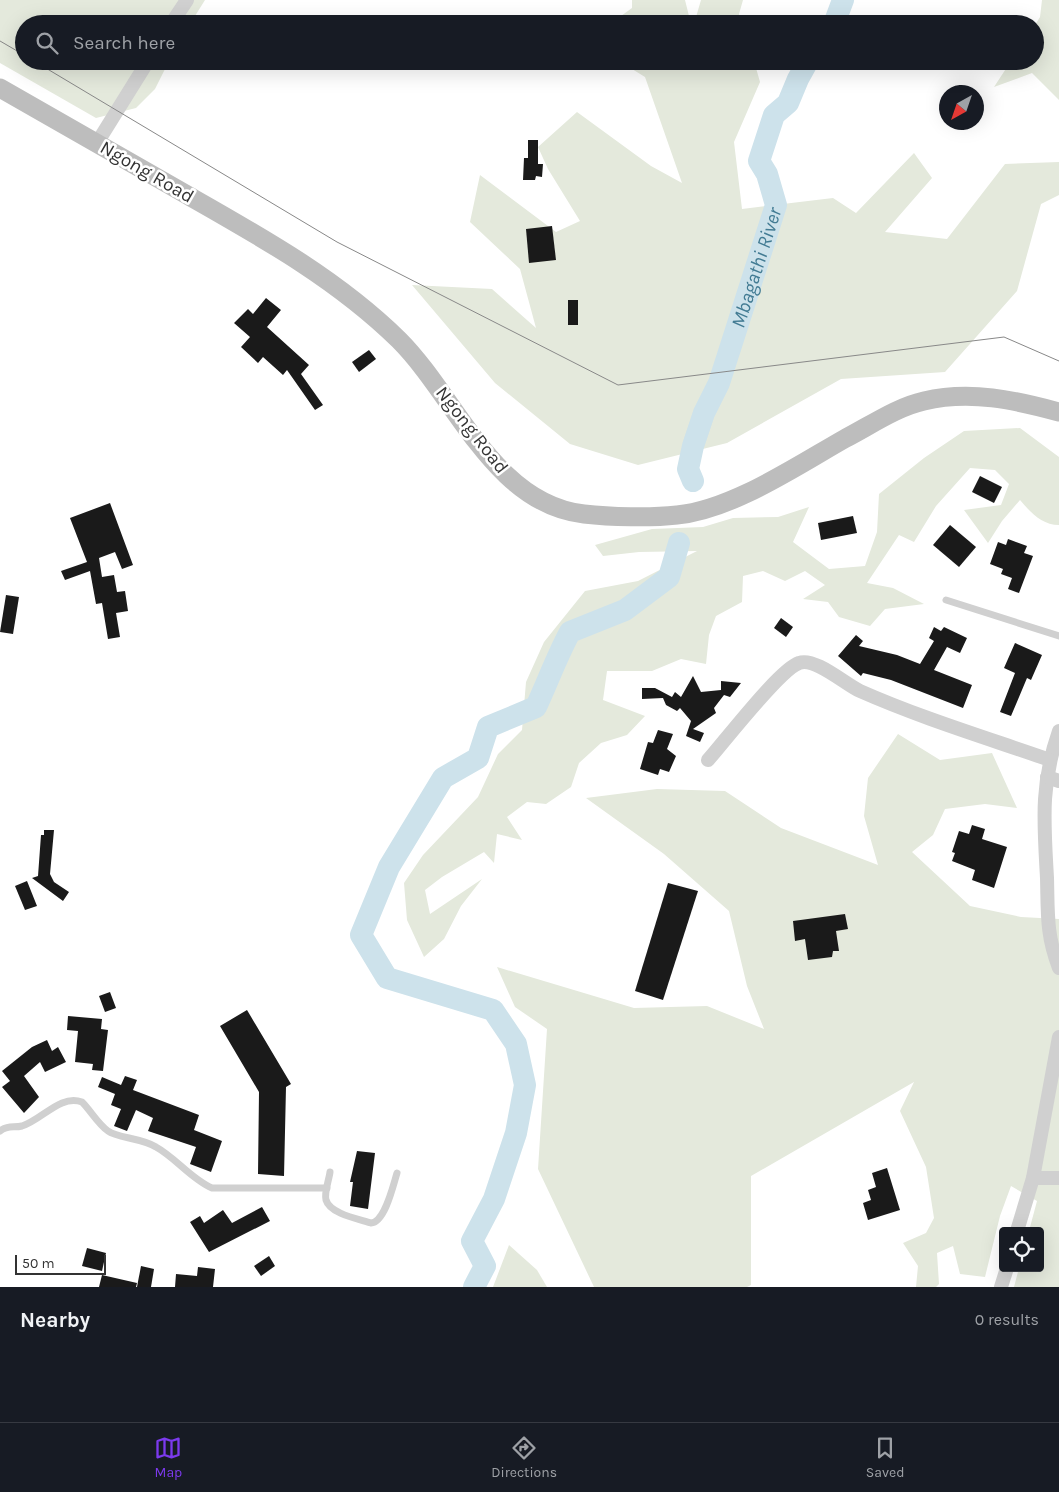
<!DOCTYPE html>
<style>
body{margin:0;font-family:Karla,sans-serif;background:#242831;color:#f1f3f6}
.controls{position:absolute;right:15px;bottom:15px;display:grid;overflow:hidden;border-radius:5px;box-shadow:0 5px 20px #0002}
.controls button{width:45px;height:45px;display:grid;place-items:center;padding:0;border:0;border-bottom:1px solid #363941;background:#171b24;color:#f1f3f6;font:25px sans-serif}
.compass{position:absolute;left:939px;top:85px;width:45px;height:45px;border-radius:50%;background:#171b24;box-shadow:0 5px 20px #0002;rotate:220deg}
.scale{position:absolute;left:15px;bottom:12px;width:91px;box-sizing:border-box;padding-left:5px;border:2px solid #333;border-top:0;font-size:14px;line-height:18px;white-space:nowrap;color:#333;-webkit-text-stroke:4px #fff;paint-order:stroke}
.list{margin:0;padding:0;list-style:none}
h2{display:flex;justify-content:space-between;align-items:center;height:65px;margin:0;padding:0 20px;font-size:21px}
h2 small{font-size:16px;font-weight:400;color:#9ea1a6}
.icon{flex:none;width:28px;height:28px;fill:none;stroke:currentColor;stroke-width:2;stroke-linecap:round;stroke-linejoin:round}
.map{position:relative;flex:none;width:1059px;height:1287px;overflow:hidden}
.search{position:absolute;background:#171b24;box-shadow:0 5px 20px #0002;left:15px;right:15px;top:15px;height:55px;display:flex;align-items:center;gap:12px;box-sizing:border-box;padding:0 18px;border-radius:28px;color:#9ea1a6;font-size:19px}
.sheet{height:135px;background:#171b24}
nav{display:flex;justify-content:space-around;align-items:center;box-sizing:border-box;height:70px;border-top:1px solid #363941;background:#171b24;font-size:14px;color:#9ea1a6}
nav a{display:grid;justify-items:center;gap:2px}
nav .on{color:#7c3aed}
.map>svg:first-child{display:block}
.green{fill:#e4e9dc}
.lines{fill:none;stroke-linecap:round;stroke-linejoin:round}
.river{stroke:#cde2eb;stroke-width:22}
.building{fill:#1a1a1a}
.lane{stroke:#d0d0d0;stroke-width:7}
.street{stroke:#d0d0d0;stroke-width:14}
.secondary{stroke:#bdbdbd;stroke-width:19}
.tram{stroke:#888;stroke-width:1}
.labels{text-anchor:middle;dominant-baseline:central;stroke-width:5;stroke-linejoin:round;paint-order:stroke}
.street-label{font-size:19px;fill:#333;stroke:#fff}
.water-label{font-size:20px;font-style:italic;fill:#427b93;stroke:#fff}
</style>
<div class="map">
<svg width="1059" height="1287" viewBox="0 0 1059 1287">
<rect width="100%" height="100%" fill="#fff"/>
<g class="green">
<path d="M0,0H205L190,24H24V61H169L155,89L136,108L96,118L0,63Z"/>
<path d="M632,0H685L691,24H610L632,8Z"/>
<path d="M701,0H743L739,14L742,24H694Z"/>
<path d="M1042,0H1059V100L1032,73L994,87L1011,61H1035V25L1040,17Z"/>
<path d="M619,61H754L760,82L734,142L742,209L833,198L856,213L914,153L932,178L885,232L947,239L1005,164L1059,162V195L1041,204L1017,291L945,372L841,379L727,443L638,465L570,444L495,383L412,285L492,289L536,328L520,269L470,222L480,175L556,232L580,221L548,169L538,147L577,112L651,166L682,183L645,77Z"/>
<path d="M1020,428L1059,457V525C1042,525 1030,512 1020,500L1002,521L988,543L964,510L1001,505L1009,484L995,470L970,468L936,506L914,542L899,535L867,583L893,588L924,604L885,609L870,626L839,617L828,602L803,599L825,585L805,571L785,581L763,571L743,576L742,602L716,616L709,635L706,664L681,659L652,671H607L603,700L645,716L627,735L601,743L579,763L571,787L546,804L527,802L507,817L522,840L497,834L494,863L484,852L442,877L425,890L430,914L482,879L461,906L444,939L424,957L407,920L404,883L423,855L478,797L498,754L522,730L526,682L544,642L585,591L638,581L697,551L639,552L603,556L595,545L652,529L703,527L733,518L778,517L809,507L793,542L829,569L865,566L877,532L879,494L924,458L964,431Z"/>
<path d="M898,734L940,760L992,753L1017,808L985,804L945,809L933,835L912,852L970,906L1021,917L1059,919V1287H1014L1019,1268H1040V1231H1029L1037,1201L1011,1186L1000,1216L985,1277L960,1274L953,1246L937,1253L939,1284L936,1287H916L918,1266L903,1243L926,1233L934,1218L926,1167L900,1111L914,1082L751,1176V1285L747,1287H594L538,1169L547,1029L515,1007L497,967L634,1008L707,1006L764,1029L747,986L729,911L664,854L586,798L657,789L725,791L781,828L878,865L864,816L868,778Z"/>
<path d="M509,1245L537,1270L547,1287H493Z"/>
</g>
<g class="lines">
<g class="river">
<path d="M834,24L843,0"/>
<path id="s1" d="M693,481L688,469L693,446L704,413L719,383L776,205L767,174L759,161L774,115L788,103L798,79L808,61"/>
<path d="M474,1287L485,1266L472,1241L494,1199L516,1133L525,1085L516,1044L493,1010L387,978L361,935L389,867L443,778L478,758L488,727L536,707C548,681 557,656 570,632L625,610L669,577L679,543"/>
</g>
</g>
<g class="building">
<path d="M528,140H538V164H543L542,177L536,176L535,180H523L524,158H528Z"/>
<path d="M552,226L556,260L529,263L526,229Z"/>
<path d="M266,298L281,310L267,327L309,365L301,374L323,405L315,410L287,370L283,375L263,357L258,363L241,347L250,337L234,323L248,309L253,314Z"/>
<rect x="568" y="300" width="10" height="25"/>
<path d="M369,350L376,359L359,372L352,362Z"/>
<path d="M980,476L1002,487L994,503L972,492Z"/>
<path d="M110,503L133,565L122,569L115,552L99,558L102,577L114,575L117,592L125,591L128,611L116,613L120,637L108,639L102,603L96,604L90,571L65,580L61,571L87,562L70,518Z"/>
<path d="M853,516L857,533L821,540L818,523Z"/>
<path d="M950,525L976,547L959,567L933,545Z"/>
<path d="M1008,539L1027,546L1024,553L1033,556L1019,593L1008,589L1012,578L1001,574L1003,569L990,564L998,542L1006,545Z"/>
<path d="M6,595L19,597L13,634L0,632Z"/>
<path d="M781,618L793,627L786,637L774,628Z"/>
<path d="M934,627L941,631L944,627L967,638L960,653L947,647L934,670L972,685L963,708L891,680L863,673L861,676L838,656L856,635L863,641L859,646L897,655L920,664L934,641L929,638Z"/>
<path d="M1015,643L1042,655L1031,680L1027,678L1011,716L1000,712L1015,673L1004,668Z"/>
<path d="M693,676L701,692L721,690V681L741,683L730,697L724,695L714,708L716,713L693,729L704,733L700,742L686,736L691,721L680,708L677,711L666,705L663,698L642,699V688H655L672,697L675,692L681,697Z"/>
<path d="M658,730L673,734L667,749L676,756L669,772L660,769L658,775L640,769L648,742L653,743Z"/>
<path d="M972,825L985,829L982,839L1007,847L994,888L972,880L975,870L952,861L955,853L952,852L959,831L969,834Z"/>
<path d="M44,830H54L50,874L54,882L69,892L63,901L32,878L38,876L41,835H44Z"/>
<path d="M27,881L37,906L25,910L15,886Z"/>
<path d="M668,883L698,891L663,1000L635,991Z"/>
<path d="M845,914L848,929L836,931L839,951H833L832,957L808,960L805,939L795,941L793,921Z"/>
<path d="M110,992L116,1008L105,1012L99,996Z"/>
<path d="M247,1010L291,1084L286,1087L284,1176L258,1174L259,1092L220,1026Z"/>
<path d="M68,1016L102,1019L101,1029L108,1030L103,1071L92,1070L93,1064L75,1062L78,1031L67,1030Z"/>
<path d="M47,1040L52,1051L58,1047L66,1062L45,1072L40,1062L24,1076L39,1097L24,1113L2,1087L10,1081L2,1071L32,1047Z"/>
<path d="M125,1076L137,1080L133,1090L199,1115L194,1130L222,1141L211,1172L190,1164L196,1147L148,1131L153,1118L136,1110L127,1131L114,1126L121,1109L111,1105L115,1094L98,1087L102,1077L121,1085Z"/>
<path d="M357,1151L375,1153L368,1209L350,1206L353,1182H350Z"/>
<path d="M887,1168L900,1210L868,1220L863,1203L871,1200L868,1190L876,1187L872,1173Z"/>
<path d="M262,1207L270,1221L209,1252L190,1222L200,1216L204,1223L223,1210L232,1223Z"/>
<path d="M87,1248L106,1253L102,1271L82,1266Z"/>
<path d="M269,1256L275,1266L261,1276L254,1266Z"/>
<path d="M141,1266L154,1269L151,1287H137Z"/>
<path d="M198,1267L215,1269L213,1287H175L176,1274L197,1276Z"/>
<path d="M102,1275L137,1283L136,1287H99Z"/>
</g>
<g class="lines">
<g class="lane">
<path d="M946,600L1059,636"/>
<path d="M0,1131C7,1125 14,1128 22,1126C42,1120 60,1094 82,1102C91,1111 98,1124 108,1131C117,1138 142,1138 156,1147C176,1158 191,1179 212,1188H327"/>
<path d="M330,1172C329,1180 324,1192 326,1200C330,1214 359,1219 371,1223C385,1222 393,1186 397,1173"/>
</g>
<g class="street">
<path d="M171,24L187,0"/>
<path d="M97,143L148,61"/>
<path d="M1059,731C1040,785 1044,823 1047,878C1048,913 1046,934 1059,968"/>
<path d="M708,760C725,741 780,669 799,663C815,657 845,684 860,691C921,718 987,738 1050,760"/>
<path d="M1047,777L1059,781"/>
<path d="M1033,1178H1059"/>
<path d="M1017,1231L1033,1178L1059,1037"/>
<path d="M1001,1287L1007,1268"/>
</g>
<path class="secondary" d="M0,88C63,124 126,160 189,196C263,238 338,280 399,340C456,397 494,504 584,514C610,517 651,518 677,515C732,510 798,465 846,438C871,425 897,407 924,401C970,390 1015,400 1059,412"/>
<g class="tram">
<path d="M0,41L24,55"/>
<path d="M34,61L337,242L618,385L1004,337L1059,361"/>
</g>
</g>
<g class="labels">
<g class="street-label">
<text transform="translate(147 172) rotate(30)">Ngong Road</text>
<text transform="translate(472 430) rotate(52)">Ngong Road</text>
</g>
<g class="water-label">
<text stroke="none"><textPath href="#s1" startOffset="226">Mbagathi River</textPath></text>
</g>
</g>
</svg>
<div class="controls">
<button><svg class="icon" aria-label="locate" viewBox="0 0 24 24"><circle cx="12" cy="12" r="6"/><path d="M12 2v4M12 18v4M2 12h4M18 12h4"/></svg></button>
</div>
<svg class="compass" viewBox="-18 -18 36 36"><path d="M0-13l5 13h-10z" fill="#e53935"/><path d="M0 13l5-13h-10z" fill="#9ea1a6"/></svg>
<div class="scale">50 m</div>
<div class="search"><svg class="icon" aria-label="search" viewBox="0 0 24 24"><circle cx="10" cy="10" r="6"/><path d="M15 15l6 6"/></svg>Search here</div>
</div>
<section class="sheet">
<h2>Nearby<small>0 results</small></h2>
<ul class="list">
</ul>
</section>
<nav>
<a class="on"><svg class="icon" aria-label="map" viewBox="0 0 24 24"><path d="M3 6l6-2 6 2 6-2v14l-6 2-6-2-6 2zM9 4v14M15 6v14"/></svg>Map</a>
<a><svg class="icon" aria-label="directions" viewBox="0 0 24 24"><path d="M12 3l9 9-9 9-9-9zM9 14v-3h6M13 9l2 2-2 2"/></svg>Directions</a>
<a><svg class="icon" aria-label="saved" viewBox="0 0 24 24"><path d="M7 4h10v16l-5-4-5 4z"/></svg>Saved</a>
</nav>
